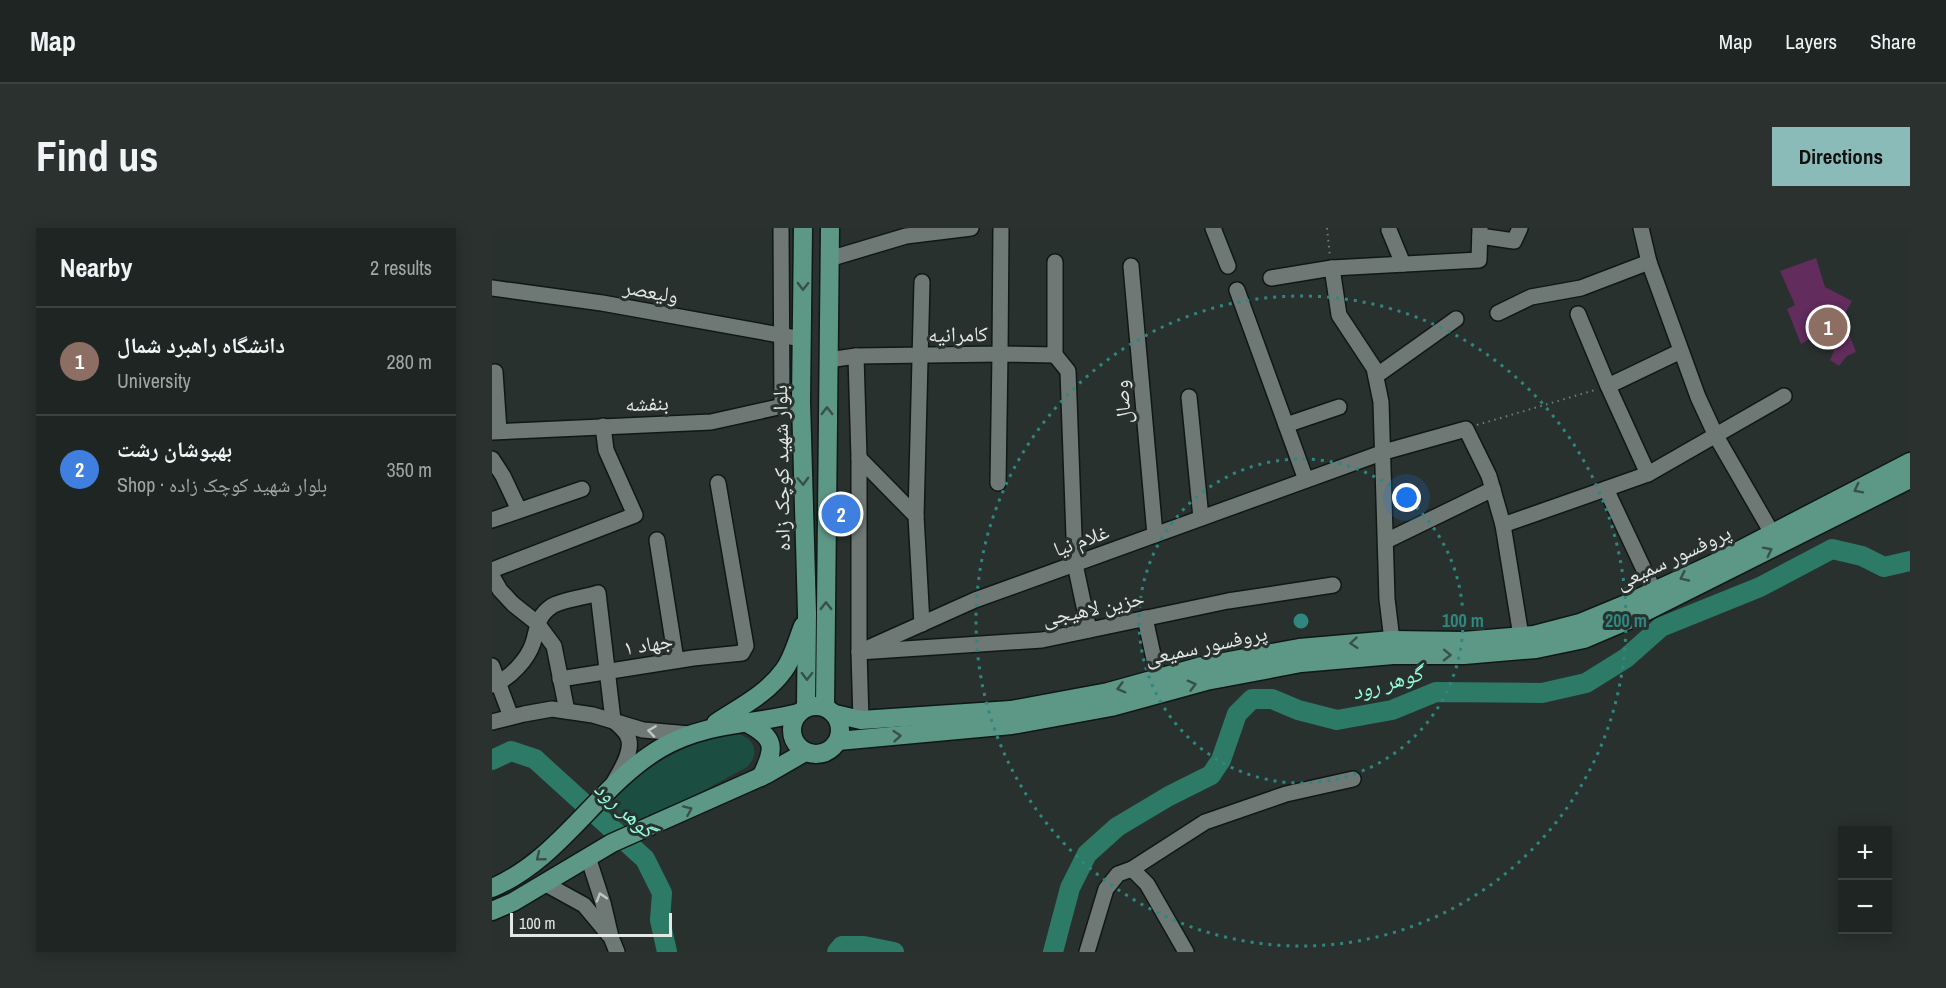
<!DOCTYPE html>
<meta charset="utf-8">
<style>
body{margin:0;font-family:"Archivo Narrow","Noto Naskh Arabic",sans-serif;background:#2b312f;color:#f1f3f6}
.controls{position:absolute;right:18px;bottom:18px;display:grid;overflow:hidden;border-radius:0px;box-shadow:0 3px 15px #0003}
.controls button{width:54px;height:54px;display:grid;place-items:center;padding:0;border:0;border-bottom:2px solid #3c4240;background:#1e2522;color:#f1f3f6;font:30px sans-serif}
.scale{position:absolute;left:18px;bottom:15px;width:162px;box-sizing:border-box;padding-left:6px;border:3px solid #e3e8e6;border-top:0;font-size:16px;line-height:21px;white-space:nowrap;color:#e3e8e6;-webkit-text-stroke:4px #28312d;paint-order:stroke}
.you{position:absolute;left:915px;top:270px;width:21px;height:21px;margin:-15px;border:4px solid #fff;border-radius:50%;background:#1a73e8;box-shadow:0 0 0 9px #1a73e833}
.badge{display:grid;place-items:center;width:39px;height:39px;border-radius:50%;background:#8bbbb9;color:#fff;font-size:20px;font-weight:700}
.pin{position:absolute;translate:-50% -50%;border:3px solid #fff;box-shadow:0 2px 6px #0006}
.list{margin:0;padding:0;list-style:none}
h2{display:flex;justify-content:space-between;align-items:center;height:78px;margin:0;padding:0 24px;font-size:26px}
h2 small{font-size:20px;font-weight:400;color:#a1a5a5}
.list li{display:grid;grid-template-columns:39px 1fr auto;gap:18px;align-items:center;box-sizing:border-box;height:108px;padding:0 24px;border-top:2px solid #3c4240}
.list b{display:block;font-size:22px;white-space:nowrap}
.list p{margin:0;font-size:20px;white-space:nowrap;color:#a1a5a5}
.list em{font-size:20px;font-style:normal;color:#a1a5a5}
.map{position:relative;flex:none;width:1418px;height:724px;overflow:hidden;border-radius:0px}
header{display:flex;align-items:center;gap:36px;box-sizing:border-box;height:84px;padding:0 30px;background:#1e2522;border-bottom:2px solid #3c4240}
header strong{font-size:28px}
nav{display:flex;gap:33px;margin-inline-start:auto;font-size:21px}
.intro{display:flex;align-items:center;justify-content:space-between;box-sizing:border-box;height:144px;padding:0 36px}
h1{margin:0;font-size:42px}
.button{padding:15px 27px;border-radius:0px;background:#8bbbb9;color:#111;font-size:21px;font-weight:700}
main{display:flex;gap:36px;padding:0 36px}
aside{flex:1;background:#1e2522;border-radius:0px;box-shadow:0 3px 15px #0003}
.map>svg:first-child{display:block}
.green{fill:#1b4d40}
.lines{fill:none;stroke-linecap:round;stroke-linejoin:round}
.river{stroke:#2d7a66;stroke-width:20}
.building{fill:#622c5d}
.minor-casing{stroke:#101816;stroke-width:18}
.major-casing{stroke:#101816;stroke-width:21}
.path{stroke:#767d7a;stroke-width:2;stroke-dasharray:1.5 4.5;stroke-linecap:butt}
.minor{stroke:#6e7874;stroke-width:15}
.major{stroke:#5d9887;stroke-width:18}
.oneway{stroke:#385048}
.oneway2{stroke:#c0c6c4}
.ring{fill:none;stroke:#2f8780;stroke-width:3;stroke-dasharray:3 6}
.labels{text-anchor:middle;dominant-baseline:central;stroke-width:6;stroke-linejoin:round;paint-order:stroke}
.street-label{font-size:21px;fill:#e3e8e6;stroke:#28312d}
.water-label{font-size:22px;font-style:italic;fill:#93fadb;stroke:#28312d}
.centre{fill:#2f8780;stroke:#28312d;stroke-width:3}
.ring-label{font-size:18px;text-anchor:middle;font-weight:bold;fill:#2f8780;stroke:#28312d;stroke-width:6;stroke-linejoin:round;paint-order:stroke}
</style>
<header>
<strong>Map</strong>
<nav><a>Map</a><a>Layers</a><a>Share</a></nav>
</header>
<div class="intro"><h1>Find us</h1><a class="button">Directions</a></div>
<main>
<aside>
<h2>Nearby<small>2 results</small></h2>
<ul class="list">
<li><span class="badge" style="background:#8d6e63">1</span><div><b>دانشگاه راهبرد شمال</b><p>University</p></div><em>280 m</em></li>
<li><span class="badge" style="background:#3f7fe0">2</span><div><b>بهپوشان رشت</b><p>Shop · بلوار شهید کوچک زاده</p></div><em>350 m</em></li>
</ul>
</aside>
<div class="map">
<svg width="1418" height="724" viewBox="0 0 1418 724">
<rect width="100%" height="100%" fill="#28312d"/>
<path class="green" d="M246,506C263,510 268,526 255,539L178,581L129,599L120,585L114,579C149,540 192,513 246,506Z"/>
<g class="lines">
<g class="river">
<path d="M0,532L19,523L43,531L153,631L170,665L168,692L175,724"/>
<path d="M345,724L350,718H372L402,724"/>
<path d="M561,724L578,660L595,626L625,599L677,568L719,547L729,532L745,486L760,471H780L806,482L845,492L900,482L944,464L1050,465L1094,455L1134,430L1169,399L1268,359L1340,321L1370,328L1392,339L1418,333"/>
</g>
</g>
<path class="building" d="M1324,30L1333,59L1360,73L1351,90L1364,124L1355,128L1347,138L1338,132L1342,123L1338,114L1325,107L1309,116L1295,81L1303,77L1288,43Z"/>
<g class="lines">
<g class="minor-casing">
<g id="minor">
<path d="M289,0L290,179"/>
<path d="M721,0L736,38"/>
<path d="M1149,0L1157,34L1206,169L1224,208L1280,305"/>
<path d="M897,2L911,36"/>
<path d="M988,8L1022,13L1028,0"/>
<path d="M337,31L414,8L479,0"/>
<path d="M639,38L663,307"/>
<path d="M840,40L847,87L882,140L889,174L895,371L900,412"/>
<path d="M779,50L840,40L987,32L988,0"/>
<path d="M0,60L110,75L310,111"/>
<path d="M745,62L814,252"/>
<path d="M1006,85L1039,69L1089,60L1157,34"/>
<path d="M1086,86L1116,158L1156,246"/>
<path d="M563,127L576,143L583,336L597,402"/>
<path d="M364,128L367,230V424L550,412L736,373L841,357"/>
<path d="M336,132L364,128L508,126L509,0"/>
<path d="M3,144L7,203"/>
<path d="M884,148L964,91"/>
<path d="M1116,158L1189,123"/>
<path d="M697,169L709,290"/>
<path d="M794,197L847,179"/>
<path d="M0,204L219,194L309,174"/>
<path d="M367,230L424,288L430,396"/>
<path d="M0,231L11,248L27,282"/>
<path d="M506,255L508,126L563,127V34"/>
<path d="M1114,261L1162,363"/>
<path d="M424,288L430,54"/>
<path d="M0,292L90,261"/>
<path d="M1011,297L1156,246L1292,168"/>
<path d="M165,312L184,432"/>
<path d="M894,313L1001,261"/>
<path d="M0,342L143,287L114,222L111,198"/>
<path d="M0,348L8,362L21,376L45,395L62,418L75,483"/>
<path d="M653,390L666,450"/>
<path d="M0,438L19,489"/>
<path d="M68,451L201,430L250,425L254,418L226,255"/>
<path d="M0,457C17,452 36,431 41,415C46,400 44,389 60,378C70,372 94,369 106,365L121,492C125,496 132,501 135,507C143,520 129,542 122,554"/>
<path d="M369,492L367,424L483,372L892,224L974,201L997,248L1011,297L1029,408"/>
<path d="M0,494L32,486L60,481L101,487L151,502L198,506"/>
<path d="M96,629L111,675L119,709L125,724"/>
<path d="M640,641L713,594L794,566L861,551"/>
<path d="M52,655L92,677L117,707"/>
<path d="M595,724L614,661L626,646L640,641L655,656L694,724"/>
</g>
</g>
<g class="major-casing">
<g id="major">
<path d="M311,0L309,174L315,385L314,479"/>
<circle cx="324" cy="502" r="24"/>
<path d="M333,479L338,0"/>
<path d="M343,486L369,492L519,482L616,464L710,438L807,420L900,412L971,413L1042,407L1088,395L1134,376L1221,336L1418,234"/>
<path d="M253,494C284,510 284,519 269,549"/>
<path d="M224,495C248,479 275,466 292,442C301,430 305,413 311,398"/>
<path d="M346,513L520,497L619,479L714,453L809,435L901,427H972L1044,421L1092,411L1139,391L1418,251"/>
<path d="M0,660C69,631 106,557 169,520C214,494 259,497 307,485"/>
<path d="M0,683L21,674L120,615L275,546L313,524"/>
</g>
</g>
<g class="path">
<path d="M835,0L838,29"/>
<path d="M985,197L1103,162"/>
</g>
<use href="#minor" class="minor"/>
<use href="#major" class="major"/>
</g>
<defs><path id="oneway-chevron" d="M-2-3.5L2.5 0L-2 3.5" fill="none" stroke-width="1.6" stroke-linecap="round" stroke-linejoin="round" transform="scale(1.5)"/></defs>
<g class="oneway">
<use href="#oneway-chevron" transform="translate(311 58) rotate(91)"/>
<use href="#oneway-chevron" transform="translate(335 183) rotate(-90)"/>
<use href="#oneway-chevron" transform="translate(311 253) rotate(88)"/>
<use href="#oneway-chevron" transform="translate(1366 261) rotate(153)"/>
<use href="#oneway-chevron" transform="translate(1276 323) rotate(-27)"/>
<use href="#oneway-chevron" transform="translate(1192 349) rotate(155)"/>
<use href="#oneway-chevron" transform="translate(334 378) rotate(-90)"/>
<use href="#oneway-chevron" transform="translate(862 415) rotate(175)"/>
<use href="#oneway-chevron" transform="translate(955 427) rotate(1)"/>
<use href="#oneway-chevron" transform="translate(315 448) rotate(91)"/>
<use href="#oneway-chevron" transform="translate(700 457) rotate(-15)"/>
<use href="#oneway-chevron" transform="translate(629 460) rotate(165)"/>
<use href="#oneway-chevron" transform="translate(405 508) rotate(-5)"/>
<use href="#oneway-chevron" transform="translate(196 582) rotate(-24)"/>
<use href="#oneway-chevron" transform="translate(48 629) rotate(141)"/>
</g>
<g class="oneway2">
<use href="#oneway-chevron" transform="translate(160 503) rotate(-172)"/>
<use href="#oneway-chevron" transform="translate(109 669) rotate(-107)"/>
</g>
<g class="ring">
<circle cx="809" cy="393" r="162"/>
<circle cx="809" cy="393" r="325"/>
</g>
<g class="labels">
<g class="street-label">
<text transform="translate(159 63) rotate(10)">ولیعصر</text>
<text transform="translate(466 106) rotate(-1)">کامرانیه</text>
<text transform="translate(630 174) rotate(-95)">وصال</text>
<text transform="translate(155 175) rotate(-2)">بنفشه</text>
<text transform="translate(289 240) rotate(-91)">بلوار شهید کوچک زاده</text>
<text transform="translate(589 312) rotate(-20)">غلام نیا</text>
<text transform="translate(1181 329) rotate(-25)">پروفسور سمیعی</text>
<text transform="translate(601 380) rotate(-12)">حزین لاهیجی</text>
<text transform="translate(156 416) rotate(-9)">جهاد ۱</text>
<text transform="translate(714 417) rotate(-12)">پروفسور سمیعی</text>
</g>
<g class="water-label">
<text transform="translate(895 454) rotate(-16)">گوهر رود</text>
<text transform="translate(133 581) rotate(42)">گوهر رود</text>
</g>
</g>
<circle cx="809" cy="393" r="9" class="centre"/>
<g class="ring-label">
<text x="971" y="399">100 m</text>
<text x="1134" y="399">200 m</text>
</g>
</svg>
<div class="controls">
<button>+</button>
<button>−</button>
</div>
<div class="scale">100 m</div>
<div class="you"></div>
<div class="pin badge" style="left:1336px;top:99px;background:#8d6e63">1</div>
<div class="pin badge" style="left:349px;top:286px;background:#3f7fe0">2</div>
</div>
</main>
